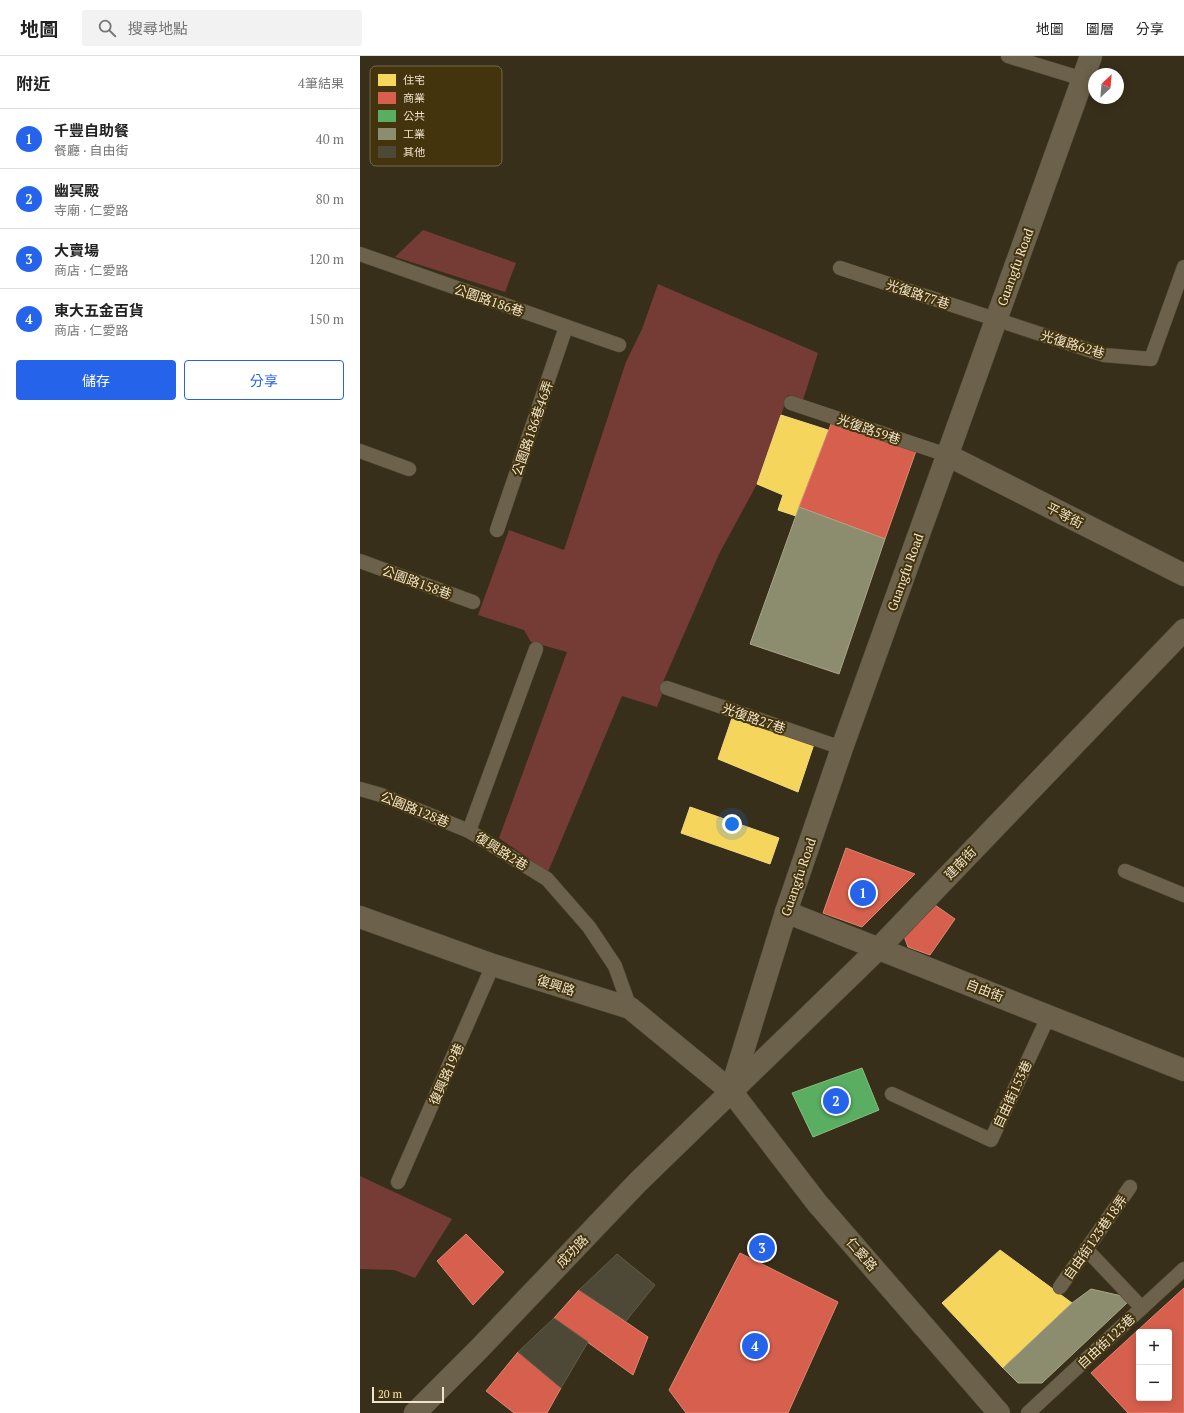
<!DOCTYPE html>
<html lang="zh-TW">
<meta charset="utf-8">
<style>
body{margin:0;font-family:"PT Serif","Noto Sans TC",serif;background:#f2f2f2;color:#222}
.controls{position:absolute;right:12px;bottom:12px;display:grid;overflow:hidden;border-radius:4px;box-shadow:0 2px 10px #0003}
.controls button{width:36px;height:36px;display:grid;place-items:center;padding:0;border:0;border-bottom:1px solid #e0e0e0;background:#fff;color:#222;font:20px sans-serif}
.compass{position:absolute;left:728px;top:12px;width:36px;height:36px;border-radius:50%;background:#fff;box-shadow:0 2px 10px #0003;rotate:26deg}
.scale{position:absolute;left:12px;bottom:10px;width:72px;box-sizing:border-box;padding-left:4px;border:2px solid #efe3ca;border-top:0;font-size:11px;line-height:14px;white-space:nowrap;color:#efe3ca;-webkit-text-stroke:3px #43340e;paint-order:stroke}
.you{position:absolute;left:372px;top:768px;width:14px;height:14px;margin:-10px;border:3px solid #fff;border-radius:50%;background:#1a73e8;box-shadow:0 0 0 6px #1a73e833}
.badge{display:grid;place-items:center;width:26px;height:26px;border-radius:50%;background:#2563eb;color:#fff;font-size:13px;font-weight:700}
.pin{position:absolute;translate:-50% -50%;border:2px solid #fff;box-shadow:0 1px 4px #0006}
.list{margin:0;padding:0;list-style:none}
h2{display:flex;justify-content:space-between;align-items:center;height:52px;margin:0;padding:0 16px;font-size:17px}
h2 small{font-size:13px;font-weight:400;color:#767676}
.list li{display:grid;grid-template-columns:26px 1fr auto;gap:12px;align-items:center;box-sizing:border-box;height:60px;padding:0 16px;border-top:1px solid #e0e0e0}
.list b{display:block;font-size:15px;white-space:nowrap}
.list p{margin:0;font-size:13px;white-space:nowrap;color:#767676}
.list em{font-size:13px;font-style:normal;color:#767676}
.actions{display:flex;gap:8px;padding:12px 16px}
.actions a{flex:1;padding:9px 0;border:1px solid #2563eb;border-radius:4px;text-align:center;font-size:14px;color:#2563eb}
.actions .main{background:#2563eb;color:#fff}
.icon{flex:none;width:22px;height:22px;fill:none;stroke:currentColor;stroke-width:2;stroke-linecap:round;stroke-linejoin:round}
.map{position:relative;flex:none;width:824px;height:1357px;overflow:hidden}
header{display:flex;align-items:center;gap:24px;box-sizing:border-box;height:56px;padding:0 20px;background:#fff;border-bottom:1px solid #e0e0e0}
header strong{font-size:19px}
nav{display:flex;gap:22px;margin-inline-start:auto;font-size:14px}
.search{width:280px;height:36px;background:#f2f2f2;display:flex;align-items:center;gap:10px;box-sizing:border-box;padding:0 14px;border-radius:4px;color:#767676;font-size:15px}
main{display:flex}
aside{flex:1;background:#fff}
.map>svg:first-child{display:block}
.green{fill:#743c35}
.homes{fill:#f6d55c;stroke:#f4d97d}
.shops{fill:#d6604d;stroke:#de8772;fill-rule:evenodd}
.public{fill:#5aae61;stroke:#87be80}
.industry{fill:#8c8c6e;stroke:#aaa68a}
.building{fill:#4e4936;stroke:#5f5c48}
.lines{fill:none;stroke-linecap:round;stroke-linejoin:round}
.lane-casing{stroke:#524b39;stroke-width:15}
.street-casing{stroke:#524b39;stroke-width:23}
.lane{stroke:#6c624b;stroke-width:14}
.street{stroke:#6c624b;stroke-width:22}
.labels{text-anchor:middle;dominant-baseline:central;stroke-width:4;stroke-linejoin:round;paint-order:stroke}
.street-label{font-size:13px;fill:#efe3ca;stroke:#43340e}
.key{fill:#43340e;stroke:#776946;stroke-width:1}
.key-label{font-size:11px;fill:#efe3ca}
</style>
<header>
<strong>地圖</strong>
<div class="search"><svg class="icon" aria-label="search" viewBox="0 0 24 24"><circle cx="10" cy="10" r="6"/><path d="M15 15l6 6"/></svg>搜尋地點</div>
<nav><a>地圖</a><a>圖層</a><a>分享</a></nav>
</header>
<main>
<aside>
<h2>附近<small>4筆結果</small></h2>
<ul class="list">
<li><span class="badge">1</span><div><b>千豐自助餐</b><p>餐廳 · 自由街</p></div><em>40 m</em></li>
<li><span class="badge">2</span><div><b>幽冥殿</b><p>寺廟 · 仁愛路</p></div><em>80 m</em></li>
<li><span class="badge">3</span><div><b>大賣場</b><p>商店 · 仁愛路</p></div><em>120 m</em></li>
<li><span class="badge">4</span><div><b>東大五金百貨</b><p>商店 · 仁愛路</p></div><em>150 m</em></li>
</ul>
<div class="actions"><a class="main">儲存</a><a>分享</a></div>
</aside>
<div class="map">
<svg width="824" height="1357" viewBox="0 0 824 1357">
<rect width="100%" height="100%" fill="#372f1a"/>
<g class="green">
<path d="M63,174L156,207L145,236L35,201Z"/>
<path d="M298,228L458,297L443,344L428,339L397,428L359,498L303,626V636L297,651L262,640L188,816L139,782L207,596L171,586L164,574L118,559L149,474L204,494L266,306L282,273Z"/>
<path d="M0,1120L92,1163L55,1222L34,1214L0,1213Z"/>
</g>
<g class="homes">
<path d="M421,359L468,374L436,460L418,454L423,439L397,428Z"/>
<path d="M373,659L454,688L438,736L358,703Z"/>
<path d="M330,751L419,782L410,808L321,777Z"/>
<path d="M640,1194L712,1247L643,1312L582,1247Z"/>
</g>
<g class="shops">
<path d="M473,363L556,395L525,483L439,451Z"/>
<path d="M486,792L555,818L502,871L463,857Z"/>
<path d="M575,849L595,863L570,899L548,891L544,880Z"/>
<path d="M106,1178L144,1216L113,1249L77,1205Z"/>
<path d="M380,1197L478,1246L428,1357H326L309,1334Z"/>
<path d="M824,1232V1357H768L731,1317ZM779,1276H809V1342H779Z"/>
<path d="M219,1234L288,1281L273,1319L194,1262Z"/>
<path d="M158,1296L201,1332L187,1357H154L126,1335Z"/>
</g>
<path class="public" d="M502,1012L519,1054L453,1081L432,1037Z"/>
<g class="industry">
<path d="M439,451L525,483L479,618L390,588Z"/>
<path d="M731,1233L762,1240L767,1247L682,1327H658L643,1312L712,1247Z"/>
</g>
<g class="building">
<path d="M257,1198L295,1229L266,1265L219,1234Z"/>
<path d="M194,1262L228,1286L201,1332L158,1296Z"/>
</g>
<g class="lines">
<g class="lane-casing">
<g id="lane">
<path d="M648,0L723,23"/>
<path d="M0,198L259,289"/>
<path d="M480,212L744,299L791,303L824,211"/>
<path d="M431,347L587,399"/>
<path d="M0,395L49,413"/>
<path d="M137,474L206,271"/>
<path d="M0,505L113,546"/>
<path d="M307,632L482,692"/>
<path d="M0,733L21,739L109,775L187,823L229,871L255,910L270,952"/>
<path d="M109,775L176,593"/>
<path d="M765,815L824,839"/>
<path d="M532,1038L631,1084L689,959"/>
<path d="M38,1126L133,909"/>
<path d="M726,1193L782,1252"/>
<path d="M700,1231L770,1131"/>
<path d="M668,1357L824,1213"/>
</g>
</g>
<g class="street-casing">
<g id="street">
<path d="M587,399L824,519"/>
<path d="M426,856L824,1014"/>
<path d="M0,861L133,909L270,952L371,1035L457,1147L639,1357"/>
<path d="M371,1034L426,856L482,692L731,0"/>
<path d="M55,1357L119,1293L278,1126L518,893L824,574"/>
</g>
</g>
<use href="#lane" class="lane"/>
<use href="#street" class="street"/>
</g>
<g class="labels">
<g class="street-label">
<text transform="translate(655 211) rotate(-70)">Guangfu Road</text>
<text transform="translate(558 238) rotate(18)">光復路77巷</text>
<text transform="translate(129 244) rotate(19)">公園路186巷</text>
<text transform="translate(713 288) rotate(17)">光復路62巷</text>
<text transform="translate(172 372) rotate(-71)">公園路186巷46弄</text>
<text transform="translate(509 373) rotate(19)">光復路59巷</text>
<text transform="translate(705 459) rotate(27)">平等街</text>
<text transform="translate(545 516) rotate(-70)">Guangfu Road</text>
<text transform="translate(57 526) rotate(20)">公園路158巷</text>
<text transform="translate(394 662) rotate(19)">光復路27巷</text>
<text transform="translate(55 753) rotate(22)">公園路128巷</text>
<text transform="translate(142 795) rotate(32)">復興路2巷</text>
<text transform="translate(600 807) rotate(-46)">建南街</text>
<text transform="translate(438 821) rotate(-71)">Guangfu Road</text>
<text transform="translate(196 929) rotate(18)">復興路</text>
<text transform="translate(625 934) rotate(21)">自由街</text>
<text transform="translate(86 1018) rotate(-66)">復興路19巷</text>
<text transform="translate(652 1038) rotate(-65)">自由街153巷</text>
<text transform="translate(735 1181) rotate(-55)">自由街123巷18弄</text>
<text transform="translate(212 1195) rotate(-46)">成功路</text>
<text transform="translate(502 1198) rotate(49)">仁愛路</text>
<text transform="translate(746 1285) rotate(-43)">自由街123巷</text>
</g>
</g>
<rect x="10" y="10" width="132" height="100" rx="6" class="key"/>
<rect x="18" y="18" width="18" height="12" fill="#f6d55c"/>
<rect x="18" y="36" width="18" height="12" fill="#d6604d"/>
<rect x="18" y="54" width="18" height="12" fill="#5aae61"/>
<rect x="18" y="72" width="18" height="12" fill="#8c8c6e"/>
<rect x="18" y="90" width="18" height="12" fill="#4e4936"/>
<g class="key-label">
<text x="43" y="28">住宅</text>
<text x="43" y="46">商業</text>
<text x="43" y="64">公共</text>
<text x="43" y="82">工業</text>
<text x="43" y="100">其他</text>
</g>
</svg>
<div class="controls">
<button>+</button>
<button>−</button>
</div>
<svg class="compass" viewBox="-18 -18 36 36"><path d="M0-13l5 13h-10z" fill="#e53935"/><path d="M0 13l5-13h-10z" fill="#767676"/></svg>
<div class="scale">20 m</div>
<div class="you"></div>
<div class="pin badge" style="left:503px;top:837px">1</div>
<div class="pin badge" style="left:476px;top:1045px">2</div>
<div class="pin badge" style="left:402px;top:1192px">3</div>
<div class="pin badge" style="left:395px;top:1290px">4</div>
</div>
</main>
